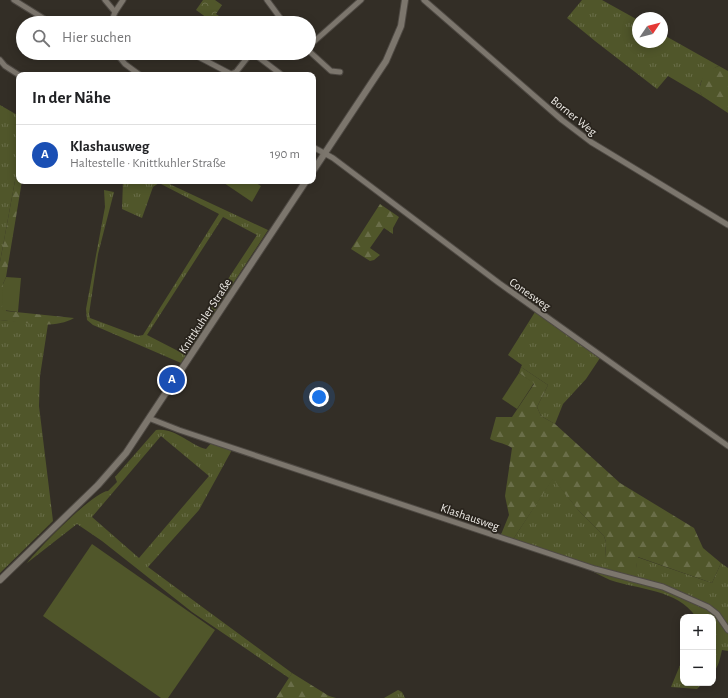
<!DOCTYPE html>
<html lang="de">
<meta charset="utf-8">
<style>
body{margin:0;font-family:"Alegreya Sans",sans-serif;background:#f6f6f6;color:#202124}
.controls{position:absolute;right:12px;bottom:12px;display:grid;overflow:hidden;border-radius:8px;box-shadow:0 2px 10px #0003}
.controls button{width:36px;height:36px;display:grid;place-items:center;padding:0;border:0;border-bottom:1px solid #e0e0e0;background:#fff;color:#202124;font:20px sans-serif}
.compass{position:absolute;left:632px;top:12px;width:36px;height:36px;border-radius:50%;background:#fff;box-shadow:0 2px 10px #0003;rotate:55deg}
.you{position:absolute;left:319px;top:397px;width:14px;height:14px;margin:-10px;border:3px solid #fff;border-radius:50%;background:#1a73e8;box-shadow:0 0 0 6px #1a73e833}
.badge{display:grid;place-items:center;width:26px;height:26px;border-radius:50%;background:#7c3aed;color:#fff;font-size:13px;font-weight:700}
.pin{position:absolute;translate:-50% -50%;border:2px solid #fff;box-shadow:0 1px 4px #0006}
.list{margin:0;padding:0;list-style:none}
h2{display:flex;justify-content:space-between;align-items:center;height:52px;margin:0;padding:0 16px;font-size:17px}
h2 small{font-size:13px;font-weight:400;color:#757577}
.list li{display:grid;grid-template-columns:26px 1fr auto;gap:12px;align-items:center;box-sizing:border-box;height:60px;padding:0 16px;border-top:1px solid #e0e0e0}
.list b{display:block;font-size:15px;white-space:nowrap}
.list p{margin:0;font-size:13px;white-space:nowrap;color:#757577}
.list em{font-size:13px;font-style:normal;color:#757577}
.icon{flex:none;width:22px;height:22px;fill:none;stroke:currentColor;stroke-width:2;stroke-linecap:round;stroke-linejoin:round}
.map{position:relative;flex:none;width:728px;height:698px;overflow:hidden}
.search{position:absolute;background:#fff;box-shadow:0 2px 10px #0003;left:16px;top:16px;width:300px;height:44px;display:flex;align-items:center;gap:10px;box-sizing:border-box;padding:0 14px;border-radius:22px;color:#757577;font-size:15px}
.panel{position:absolute;background:#fff;box-shadow:0 2px 10px #0003;left:16px;top:72px;width:300px;height:112px;border-radius:8px}
.map>svg:first-child{display:block}
.grass{fill:url(#grass-tufts);fill-rule:evenodd}
.forest{fill:url(#forest-firs)}
.park{fill:url(#park-crowns)}
.garden{fill:#50562a}
.lines{fill:none;stroke-linecap:round;stroke-linejoin:round}
.minor-casing{stroke:#4e4943;stroke-width:7}
.tertiary-casing{stroke:#4e4943;stroke-width:8}
.minor{stroke:#7c766d;stroke-width:5}
.tertiary{stroke:#7c766d;stroke-width:6}
.labels{text-anchor:middle;dominant-baseline:central;stroke-width:3.5;stroke-linejoin:round;paint-order:stroke}
.street-label{font-size:12px;fill:#efece7;stroke:#29241d}
</style>
<div class="map">
<svg width="728" height="698" viewBox="0 0 728 698">
<defs>
<pattern id="grass-tufts" width="24" height="20" patternUnits="userSpaceOnUse"><rect width="24" height="20" fill="#50562a"/><path d="M3 7l-1-3M5 7V3M7 7l1-3M15 17l-1-3M17 17v-4M19 17l1-3" fill="none" stroke="#6a6e49"/></pattern>
<pattern id="forest-firs" width="22" height="20" patternUnits="userSpaceOnUse"><rect width="22" height="20" fill="#50562a"/><path d="M5 1l3.5 6h-7zM16 11l3.5 6h-7z" fill="#6a6e49"/></pattern>
<pattern id="park-crowns" width="20" height="18" patternUnits="userSpaceOnUse"><rect width="20" height="18" fill="#50562a"/><path d="M2 6a3 3 0 1 1 6 0M12 15a3 3 0 1 1 6 0" fill="none" stroke="#6a6e49"/></pattern>
</defs>
<rect width="100%" height="100%" fill="#332e26"/>
<g class="grass">
<path d="M582,0H602L638,20V42H662V34L719,66C707,70 695,83 702,96L668,76L657,89L595,41L567,18Z"/>
<path d="M0,105L19,116V159L0,262Z"/>
<path d="M123,181H163L268,230L181,363L93,325L87,320L86,309L105,207L104,190L114,192L98,254L89,314L90,318L138,336L143,335L219,214L159,183L153,187L142,218L122,209ZM223,217L257,235L180,352L147,335Z"/>
<path d="M535,312L600,358L586,379L563,404L555,424L541,416L537,407L548,385L521,367L522,365L508,355Z"/>
<path d="M0,320L48,324L40,376L39,406L53,521L0,573Z"/>
<path d="M156,430C175,427 190,445 206,449L212,442L233,448L199,510L148,567L292,673L289,678L192,612L102,541L77,524L27,563C37,550 94,491 108,491L117,482L115,477ZM161,436L209,476L139,558L92,517Z"/>
<path d="M553,478L579,511L604,536L606,542L605,558L636,568L637,557L712,583L721,563L728,568V629L717,614L663,586L648,580L595,569L512,541Z"/>
<path d="M590,570L648,582L713,611L728,631V651L722,650C720,658 719,666 713,673V617H696C677,589 639,590 610,580C603,577 596,573 590,570Z"/>
<path d="M683,658V683H703L697,689L671,687Z"/>
<path d="M398,690L402,692L405,698H384Z"/>
</g>
<g class="forest">
<path d="M719,66L728,71V113L702,96L699,90L704,72Z"/>
<path d="M19,159V181H22L6,277L3,284L6,311L74,318C54,330 22,322 0,320V262Z"/>
<path d="M380,204L399,217L393,228V234L384,228L370,248L380,255L374,260L370,261L351,249Z"/>
<path d="M521,367L548,385L537,407L541,416L555,424L620,483L694,528L703,548L721,563L712,583L638,557L636,568L634,571L608,567L605,558L606,542L604,536L579,511L553,479L512,541L500,537L509,515L505,496L512,448C505,443 497,443 490,439L496,417H512L534,384L519,373Z"/>
<path d="M292,673L329,696L336,698H276Z"/>
</g>
<path class="park" d="M203,0H215L222,5L216,14L225,20L222,23H214L196,10Z"/>
<g class="garden">
<path d="M221,181H253L261,186L252,202Z"/>
<path d="M6,277L21,278L18,312L3,310L2,308L3,284Z"/>
<path d="M519,373L534,383L517,409L502,399Z"/>
<path d="M92,544L215,630L168,698H161L43,616Z"/>
</g>
<g class="lines">
<g class="minor-casing">
<g id="minor">
<path d="M14,0L51,23"/>
<path d="M105,0L115,12"/>
<path d="M267,0L284,23"/>
<path d="M424,0L562,120L591,142L728,225"/>
<path d="M111,23L115,12L123,0"/>
<path d="M276,23L280,18"/>
<path d="M309,46L361,0"/>
<path d="M309,51L331,71L340,72"/>
<path d="M101,53L105,56L116,54"/>
<path d="M116,53L125,64L140,75"/>
<path d="M191,53L231,74L236,72L251,53"/>
<path d="M253,53L282,75"/>
<path d="M0,60L5,66L19,75"/>
<path d="M313,147L333,158L499,283L728,446"/>
<path d="M151,419L179,430L595,569L663,587L708,607L717,614L728,630"/>
</g>
</g>
<g class="tertiary-casing">
<g id="tertiary">
<path d="M313,171L386,61L401,26L405,0"/>
<path d="M0,580L98,485L126,453L306,181"/>
</g>
</g>
<use href="#minor" class="minor"/>
<use href="#tertiary" class="tertiary"/>
</g>
<g class="labels">
<g class="street-label">
<text transform="translate(574 116) rotate(39)">Borner Weg</text>
<text transform="translate(530 294) rotate(35)">Conesweg</text>
<text transform="translate(205 316) rotate(-57)">Knittkuhler Straße</text>
<text transform="translate(470 517) rotate(19)">Klashausweg</text>
</g>
</g>
</svg>
<div class="controls">
<button>+</button>
<button>−</button>
</div>
<svg class="compass" viewBox="-18 -18 36 36"><path d="M0-13l5 13h-10z" fill="#e53935"/><path d="M0 13l5-13h-10z" fill="#757577"/></svg>
<div class="you"></div>
<div class="pin badge" style="left:172px;top:380px;background:#1a4fb4">A</div>
<div class="search"><svg class="icon" aria-label="search" viewBox="0 0 24 24"><circle cx="10" cy="10" r="6"/><path d="M15 15l6 6"/></svg>Hier suchen</div>
<section class="panel">
<h2>In der Nähe<small></small></h2>
<ul class="list">
<li><span class="badge" style="background:#1a4fb4">A</span><div><b>Klashausweg</b><p>Haltestelle · Knittkuhler Straße</p></div><em>190 m</em></li>
</ul>
</section>
</div>
